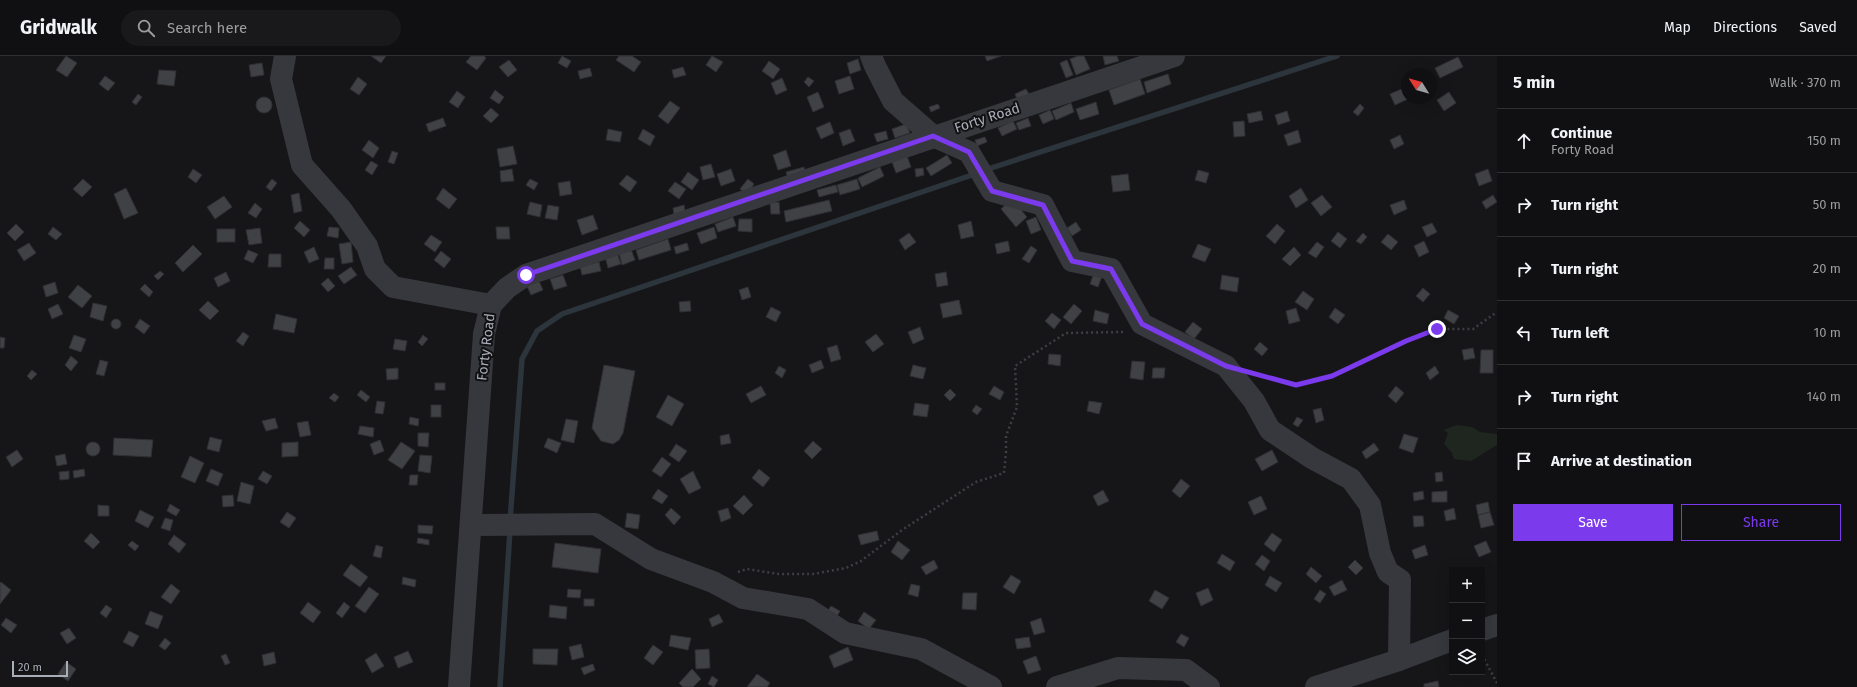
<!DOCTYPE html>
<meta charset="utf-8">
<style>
body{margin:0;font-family:"Fira Sans",sans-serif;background:#19191b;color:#f1f3f6}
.controls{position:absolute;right:12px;bottom:12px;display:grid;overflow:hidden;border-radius:0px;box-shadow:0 4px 16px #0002}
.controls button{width:36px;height:36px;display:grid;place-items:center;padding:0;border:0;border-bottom:1px solid #303032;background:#101012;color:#f1f3f6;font:20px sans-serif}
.compass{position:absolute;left:1401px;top:12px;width:36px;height:36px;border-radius:50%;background:#101012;box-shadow:0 4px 16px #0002;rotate:307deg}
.scale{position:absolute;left:12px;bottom:10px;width:56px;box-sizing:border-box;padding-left:4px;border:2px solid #a8adb8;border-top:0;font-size:11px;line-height:14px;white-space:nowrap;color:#a8adb8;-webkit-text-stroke:3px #111113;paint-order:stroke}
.stop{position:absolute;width:12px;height:12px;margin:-9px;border:3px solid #7c3aed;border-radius:50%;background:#fff}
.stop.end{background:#7c3aed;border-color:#fff;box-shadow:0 1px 4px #0008}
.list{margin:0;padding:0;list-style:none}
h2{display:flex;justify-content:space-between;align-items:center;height:52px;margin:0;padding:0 16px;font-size:17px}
h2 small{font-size:13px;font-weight:400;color:#9c9d9f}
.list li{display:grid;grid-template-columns:26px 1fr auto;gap:12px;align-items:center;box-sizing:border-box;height:64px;padding:0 16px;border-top:1px solid #303032}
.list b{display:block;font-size:15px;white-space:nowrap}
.list p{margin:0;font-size:13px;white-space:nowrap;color:#9c9d9f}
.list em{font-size:13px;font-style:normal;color:#9c9d9f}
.actions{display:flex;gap:8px;padding:12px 16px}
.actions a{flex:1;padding:9px 0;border:1px solid #7c3aed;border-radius:0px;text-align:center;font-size:14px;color:#7c3aed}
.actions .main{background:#7c3aed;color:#fff}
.icon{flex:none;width:22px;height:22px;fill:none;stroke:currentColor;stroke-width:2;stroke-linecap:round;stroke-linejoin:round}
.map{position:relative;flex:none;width:1497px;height:631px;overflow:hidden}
header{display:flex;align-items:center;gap:24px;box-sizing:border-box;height:56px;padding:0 20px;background:#101012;border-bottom:1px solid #303032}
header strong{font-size:19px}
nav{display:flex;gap:22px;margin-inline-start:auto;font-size:14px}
.search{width:280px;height:36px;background:#19191b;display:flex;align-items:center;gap:10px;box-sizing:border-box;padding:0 14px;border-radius:22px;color:#9c9d9f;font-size:15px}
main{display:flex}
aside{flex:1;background:#101012}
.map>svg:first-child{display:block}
.green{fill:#1e261f}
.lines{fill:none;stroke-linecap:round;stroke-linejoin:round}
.stream{stroke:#2c353c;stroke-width:5.5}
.building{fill:#404145;stroke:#303034}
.path{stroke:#3d3f44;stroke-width:2.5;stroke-dasharray:2 3;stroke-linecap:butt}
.minor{stroke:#37383d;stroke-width:22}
.route{stroke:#7c3aed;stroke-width:5}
.labels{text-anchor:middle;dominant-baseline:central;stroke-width:4;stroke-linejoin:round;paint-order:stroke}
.street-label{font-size:14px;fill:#a8adb8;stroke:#111113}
</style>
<header>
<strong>Gridwalk</strong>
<div class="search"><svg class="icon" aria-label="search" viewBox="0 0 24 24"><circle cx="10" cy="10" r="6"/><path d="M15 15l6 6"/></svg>Search here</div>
<nav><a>Map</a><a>Directions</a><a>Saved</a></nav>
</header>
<main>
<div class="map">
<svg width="1497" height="631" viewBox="0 0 1497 631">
<rect width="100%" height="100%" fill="#161618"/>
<path class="green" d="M1457,369L1472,371L1480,376L1497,378V389L1471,405L1454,403L1452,397L1444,388L1448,377L1443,374Z"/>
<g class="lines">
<g class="stream">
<path d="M985,114L1337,0"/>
<path d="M510,465L522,303L537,275L562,258L975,118"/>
<path d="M500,631L510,474"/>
</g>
</g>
<g class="building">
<path d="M66,0L77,7L67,21L56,14Z"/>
<path d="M371,0H386L381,7Z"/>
<path d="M471,0H484L486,2L477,14L466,6Z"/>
<path d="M562,0L571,5L567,12L558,7Z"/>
<path d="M619,0H632L641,6L634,16L616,4Z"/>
<path d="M712,0L723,6L716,16L706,9Z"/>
<path d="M985,0H1001L987,5Z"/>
<path d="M1078,0H1084L1090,13L1076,19L1070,3Z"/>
<path d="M1103,0H1117L1119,5L1105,9Z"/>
<path d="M1458,1L1463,11L1440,22L1435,12Z"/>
<path d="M858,3L861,14L850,18L847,7Z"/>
<path d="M509,4L517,14L508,21L499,11Z"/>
<path d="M1067,4L1073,19L1066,22L1060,7Z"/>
<path d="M769,5L780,13L773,23L762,15Z"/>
<path d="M262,7L264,19L251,21L249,9Z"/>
<path d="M683,11L686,19L674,22L672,14Z"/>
<path d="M590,12L592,20L580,23L578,15Z"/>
<path d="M159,14L176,15L174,30L157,28Z"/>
<path d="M1168,18L1171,28L1147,37L1144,26Z"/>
<path d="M105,20L115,27L108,35L99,28Z"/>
<path d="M850,20L854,33L839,38L835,25Z"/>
<path d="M358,21L367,28L359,39L350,33Z"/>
<path d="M808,21L814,25L809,31L804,26Z"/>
<path d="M782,22L787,34L776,39L771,27Z"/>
<path d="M1140,23L1145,38L1114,49L1109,34Z"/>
<path d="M1404,32L1408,43L1395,49L1390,38Z"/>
<path d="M1026,33L1029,38L1017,43L1015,38Z"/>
<path d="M495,34L504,41L499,48L490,42Z"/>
<path d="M457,35L465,41L458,52L449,46Z"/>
<path d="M818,36L824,51L813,56L807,41Z"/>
<path d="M1449,36L1456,47L1444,55L1437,44Z"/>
<path d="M138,38L142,41L136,49L132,46Z"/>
<circle cx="264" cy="49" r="8"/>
<path d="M670,45L680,52L668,68L658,60Z"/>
<path d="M1096,46L1099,58L1080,64L1076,53Z"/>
<path d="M1071,47L1074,56L1056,64L1052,55Z"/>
<path d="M938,48L940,52L931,56L929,51Z"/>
<path d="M1360,48L1364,52L1358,60L1353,56Z"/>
<path d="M491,52L499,59L491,67L483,60Z"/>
<path d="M1050,54L1054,63L1043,68L1039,59Z"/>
<path d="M1261,55L1263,64L1249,67L1247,58Z"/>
<path d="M1287,55L1290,65L1278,69L1275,59Z"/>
<path d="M443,62L446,70L429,76L426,68Z"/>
<path d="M1028,62L1031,70L1019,74L1016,67Z"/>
<path d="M1013,65L1017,73L1002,80L998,72Z"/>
<path d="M1244,65L1245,80L1234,81L1233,66Z"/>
<path d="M830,66L834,77L821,83L816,72Z"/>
<path d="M906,68L910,77L895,82L892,73Z"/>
<path d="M608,73L622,76L620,86L606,84Z"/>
<path d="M643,73L655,80L650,90L638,83Z"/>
<path d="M850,73L855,85L843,90L839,77Z"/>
<path d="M1298,74L1301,86L1288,90L1284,79Z"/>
<path d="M886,75L888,83L877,86L874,78Z"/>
<path d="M1400,79L1404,88L1394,93L1390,84Z"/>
<path d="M985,81L987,86L977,90L975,84Z"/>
<path d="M369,84L379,92L373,102L362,94Z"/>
<path d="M513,90L517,108L500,111L497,93Z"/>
<path d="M786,94L791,110L778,114L773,99Z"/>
<path d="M392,95L398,97L394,108L388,106Z"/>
<path d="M947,99L952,107L931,120L926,112Z"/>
<path d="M907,100L911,111L896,117L892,106Z"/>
<path d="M371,105L378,109L372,119L365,114Z"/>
<path d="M711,108L715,121L703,124L700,111Z"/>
<path d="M804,111L805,117L788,122L786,116Z"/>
<path d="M880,111L884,120L862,131L858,122Z"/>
<path d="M923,112L924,119L916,121L915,113Z"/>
<path d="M193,113L202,119L196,127L188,121Z"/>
<path d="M512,113L514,125L501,126L500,115Z"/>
<path d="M731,113L735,125L721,130L717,118Z"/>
<path d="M1488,113L1492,125L1479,130L1475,118Z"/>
<path d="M1198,114L1209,117L1206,127L1195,124Z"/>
<path d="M688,116L699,124L692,134L681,126Z"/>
<path d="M1128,118L1130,134L1113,136L1111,120Z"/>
<path d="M627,119L637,126L630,136L619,128Z"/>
<path d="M83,123L92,131L82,141L73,133Z"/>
<path d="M272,123L277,127L271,135L266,131Z"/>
<path d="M530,123L538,127L534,134L526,129Z"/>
<path d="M748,123L754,128L747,138L740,133Z"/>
<path d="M857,123L860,133L840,139L837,129Z"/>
<path d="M570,125L572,138L560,140L558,127Z"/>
<path d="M675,126L686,133L679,143L668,135Z"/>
<path d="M836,129L838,136L819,141L817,134Z"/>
<path d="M126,132L138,157L124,163L114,138Z"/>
<path d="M443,132L457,143L449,153L436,143Z"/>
<path d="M1301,132L1308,144L1296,152L1289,140Z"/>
<path d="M299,137L302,155L294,157L291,139Z"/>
<path d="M1322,139L1332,151L1321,160L1311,147Z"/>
<path d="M1493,139L1497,146L1486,153L1482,146Z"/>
<path d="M224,140L232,151L215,163L207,151Z"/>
<path d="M1012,143L1027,161L1016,171L1001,153Z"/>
<path d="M829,144L832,155L786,166L784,155Z"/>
<path d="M1404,144L1407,153L1394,159L1390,149Z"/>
<path d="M530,146L542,149L540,161L527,158Z"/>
<path d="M779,146L780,158H771L770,147Z"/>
<path d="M255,147L262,153L256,162L248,157Z"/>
<path d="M548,149L559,151L557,164L545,162Z"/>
<path d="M684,149L685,156L674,159L673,152Z"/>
<path d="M593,159L598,173L582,179L577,164Z"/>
<path d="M733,161L736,170L718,176L715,168Z"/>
<path d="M1036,161L1041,174L1031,178L1026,165Z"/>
<path d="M739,163H752V176L738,175Z"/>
<path d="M300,165L310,174L304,181L294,172Z"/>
<path d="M971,165L974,180L961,183L958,169Z"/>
<path d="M1076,166L1081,174L1072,180L1067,172Z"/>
<path d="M1432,167L1437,176L1427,181L1422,171Z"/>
<path d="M16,168L24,176L15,185L7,177Z"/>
<path d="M1277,168L1285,175L1275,188L1266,180Z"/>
<path d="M53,171L62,178L56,184L48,178Z"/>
<path d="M329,171L339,172L338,182L327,180Z"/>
<path d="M496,171H509L510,183H497Z"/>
<path d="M714,171L717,182L701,188L697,177Z"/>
<path d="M260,172L262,187L249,189L246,174Z"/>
<rect x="217" y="173" width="18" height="13"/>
<path d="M1338,176L1347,183L1340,192L1331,185Z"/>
<path d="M909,177L916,186L905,194L899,184Z"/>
<path d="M1363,177L1367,181L1361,188L1356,185Z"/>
<path d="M1388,178L1398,186L1391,194L1381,186Z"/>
<path d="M431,179L442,186L435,196L424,188Z"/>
<path d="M668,183L671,194L639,204L636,194Z"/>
<path d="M1008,185L1010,195L997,198L995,188Z"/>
<path d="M1424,185L1429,196L1419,201L1414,190Z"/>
<path d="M351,186L353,206L342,208L339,188Z"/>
<path d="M1317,186L1324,191L1316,202L1308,197Z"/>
<path d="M29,187L36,197L24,205L17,194Z"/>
<path d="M687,187L689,194L676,198L674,191Z"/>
<path d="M1198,188L1211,193L1205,206L1192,201Z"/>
<path d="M193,189L202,198L183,216L175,207Z"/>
<path d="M1031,190L1037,194L1029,207L1022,203Z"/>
<path d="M314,191L319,203L309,207L304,196Z"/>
<path d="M1294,191L1301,199L1290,210L1282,203Z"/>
<path d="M631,193L635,204L622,209L619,197Z"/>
<path d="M248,194L258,198L253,207L244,203Z"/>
<path d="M441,195L451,203L444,212L434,204Z"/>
<path d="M617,197L621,208L608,212L605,200Z"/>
<path d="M269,198H281V211H268Z"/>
<path d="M325,202H334V213H324Z"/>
<path d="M599,206L601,215L582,219L580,210Z"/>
<path d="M351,211L357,219L344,228L338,220Z"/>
<path d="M160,215L164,218L158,224L154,220Z"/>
<path d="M226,216L230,225L218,231L214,222Z"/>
<path d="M946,216L948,229L937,231L935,218Z"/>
<path d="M1094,217L1102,220L1098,231L1090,228Z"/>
<path d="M563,219L567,230L554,234L550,223Z"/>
<path d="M1222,219L1239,222L1237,236L1220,233Z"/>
<path d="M328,222L335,230L328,236L321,228Z"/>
<path d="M538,223L543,234L531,239L526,228Z"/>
<path d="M55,226L58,237L46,241L43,230Z"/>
<path d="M145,228L153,236L149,241L140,233Z"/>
<path d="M78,229L92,240L82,252L68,241Z"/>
<path d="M748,231L751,241L742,244L739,234Z"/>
<path d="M1423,232L1430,238L1423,246L1416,240Z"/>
<path d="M1303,235L1314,243L1307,254L1295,246Z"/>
<path d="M959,244L962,258L943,262L940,248Z"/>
<path d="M208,245L219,255L210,264L199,254Z"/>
<path d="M690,245L691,255L680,256L679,246Z"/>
<path d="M93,247L107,250L103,265L90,261Z"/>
<path d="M58,248L63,258L52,263L48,253Z"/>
<path d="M1074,248L1082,255L1071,268L1063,261Z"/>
<path d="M771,251L781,256L776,266L766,261Z"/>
<path d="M1296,252L1300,265L1289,268L1286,255Z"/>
<path d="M1335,252L1345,259L1338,268L1329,261Z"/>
<path d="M1095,254L1109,258L1107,268L1093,265Z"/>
<path d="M1448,254L1459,260L1454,268L1444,262Z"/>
<path d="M1052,257L1061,264L1054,273L1045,265Z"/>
<path d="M276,258L297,263L294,277L273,273Z"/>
<path d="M140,263L150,270L144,278L135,271Z"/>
<circle cx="116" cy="268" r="5"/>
<path d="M1193,266L1202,273L1194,283L1185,276Z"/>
<path d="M920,271L924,283L913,288L908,276Z"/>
<path d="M243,276L249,280L243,290L236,285Z"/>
<path d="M876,278L884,288L873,296L865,286Z"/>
<path d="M74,279L86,283L81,296L69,292Z"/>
<path d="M423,279L428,283L422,290L418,286Z"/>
<path d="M0,281L5,282L4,292H0Z"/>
<path d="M395,283L407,285L405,295L393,293Z"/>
<path d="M1260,286L1268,293L1262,300L1254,293Z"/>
<path d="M837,289L841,303L831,306L827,292Z"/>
<path d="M1473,292L1475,302L1464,304L1462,294Z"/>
<path d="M1481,294H1493V317H1480Z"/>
<path d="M1049,298L1061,299L1060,310L1048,308Z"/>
<path d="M71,300L78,306L71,315L65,309Z"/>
<path d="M100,304L108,306L104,320L96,318Z"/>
<path d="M821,304L824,312L812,317L809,309Z"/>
<path d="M1132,305L1145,306L1143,324L1130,322Z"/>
<path d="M604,309L635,315L623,377L619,384L613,388L601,385L592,372Z"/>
<path d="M913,309L926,312L923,323L910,320Z"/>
<path d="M779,310L786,314L782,322L775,317Z"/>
<path d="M1435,310L1439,317L1430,324L1426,317Z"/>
<path d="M398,312V323L387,324L386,313Z"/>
<path d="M1153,312H1165L1164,322H1152Z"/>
<path d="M32,314L37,318L31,324L27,320Z"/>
<rect x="435" y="327" width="10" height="7"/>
<path d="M761,330L766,339L751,347L746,338Z"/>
<path d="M994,330L1004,336L1000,344L989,338Z"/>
<path d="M1396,330L1404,337L1396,347L1388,340Z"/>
<path d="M950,333L956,339L950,345L944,339Z"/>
<path d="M361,334L370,341L366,346L357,339Z"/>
<path d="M334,337L339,341L335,346L329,342Z"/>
<path d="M668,339L684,348L672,370L656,361Z"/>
<path d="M377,345L385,346L383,358L375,357Z"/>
<path d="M1089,345L1102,347L1099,358L1087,355Z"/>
<path d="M915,347L929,349L927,361L913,359Z"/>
<rect x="431" y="349" width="10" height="12"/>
<path d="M976,349L982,353L977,359L972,355Z"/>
<path d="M1321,352L1324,364L1316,367L1313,354Z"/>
<path d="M410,361L419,363L418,370L409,368Z"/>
<path d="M1297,361L1303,364L1298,371L1293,368Z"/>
<path d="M275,362L278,372L266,375L262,365Z"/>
<path d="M566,363L578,365L574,387L561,384Z"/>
<path d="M308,365L311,379L300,381L297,367Z"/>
<path d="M360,370L374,372L373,381L358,378Z"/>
<path d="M418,377H429L428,391L418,390Z"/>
<path d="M729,378L731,387L721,389L720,380Z"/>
<path d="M1404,378L1418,382L1413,397L1399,392Z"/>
<path d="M210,381L222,384L219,396L207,393Z"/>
<path d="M114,382L153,384L151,401L113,399Z"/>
<path d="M548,382L561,387L557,397L544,391Z"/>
<path d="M380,384L384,395L374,399L370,388Z"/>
<path d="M813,385L822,393L812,403L804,395Z"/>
<path d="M298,386V400L282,401V387Z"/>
<path d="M401,386L415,395L402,413L388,404Z"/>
<circle cx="93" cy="393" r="7"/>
<path d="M1374,387L1379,394L1366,403L1362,396Z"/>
<path d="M676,388L687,395L679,406L669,399Z"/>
<path d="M17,394L23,403L12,411L6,401Z"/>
<path d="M1272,394L1278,406L1262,415L1255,403Z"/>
<path d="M65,398L67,408L57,410L55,400Z"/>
<path d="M420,399L432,400L430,417L418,415Z"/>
<path d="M190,400L204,407L195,427L181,421Z"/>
<path d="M662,401L671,408L661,421L652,415Z"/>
<path d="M84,413L85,420L74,422L73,415Z"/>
<path d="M211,413L223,418L218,430L206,425Z"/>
<path d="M759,413L770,422L763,431L752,422Z"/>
<path d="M69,415V423L60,424L59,416Z"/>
<path d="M263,415L272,420L267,428L258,423Z"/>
<path d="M693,415L701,432L689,438L680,423Z"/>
<path d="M1442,416L1443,425L1436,426L1435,417Z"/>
<path d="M410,419H418L417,429H409Z"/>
<path d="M1181,423L1190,430L1180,442L1172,435Z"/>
<path d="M241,426L254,430L250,448L237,445Z"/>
<path d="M658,433L668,440L662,448L652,442Z"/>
<path d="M1103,434L1109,445L1098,450L1093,440Z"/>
<path d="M1423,435L1424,443L1414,445L1413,437Z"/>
<path d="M1447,435V446H1432V436Z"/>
<path d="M233,439L234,450L223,451L222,440Z"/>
<path d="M744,439L753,449L743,459L733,450Z"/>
<path d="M1261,440L1267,453L1254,459L1248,446Z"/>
<path d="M1488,446L1490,456L1478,459L1476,449Z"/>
<path d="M170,448L180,454L176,460L167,455Z"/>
<path d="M98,449L109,450V460H98Z"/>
<path d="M671,452L681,461L674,469L665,459Z"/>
<path d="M728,452L731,462L721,466L718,455Z"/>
<path d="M1454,452L1456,463L1446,465L1444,455Z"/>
<path d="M140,454L154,461L148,472L135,465Z"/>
<path d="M287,456L296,462L289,472L280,466Z"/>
<path d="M1490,456L1494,469L1481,472L1478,459Z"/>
<path d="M627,457L640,459L638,473L625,471Z"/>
<path d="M1413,460H1423L1424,470L1414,471Z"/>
<path d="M165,462L173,464L170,475L161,472Z"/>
<path d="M418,469L433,470L432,478L418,477Z"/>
<path d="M877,475L879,484L861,489L858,479Z"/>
<path d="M91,477L100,486L93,493L84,485Z"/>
<path d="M1272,477L1282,484L1274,496L1264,488Z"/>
<path d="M174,479L186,488L179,497L168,488Z"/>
<path d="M418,482L429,484V489L417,487Z"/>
<path d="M132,485L139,490L135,495L128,489Z"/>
<path d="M898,485L910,494L902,504L891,496Z"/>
<path d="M1486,485L1491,496L1479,501L1474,490Z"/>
<path d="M555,487L601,493L598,517L552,511Z"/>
<path d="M376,489L383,491L381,502L373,500Z"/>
<path d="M1425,489L1428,499L1415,503L1412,494Z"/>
<path d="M1222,498L1235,506L1230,515L1217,507Z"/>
<path d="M1262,499L1270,505L1264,515L1255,508Z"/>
<path d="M934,504L938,512L926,519L921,511Z"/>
<path d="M1355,504L1363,512L1356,519L1348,511Z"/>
<path d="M351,508L368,521L360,531L343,519Z"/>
<path d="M1311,511L1322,520L1316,527L1306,518Z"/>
<path d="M1011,519L1021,525L1014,538L1003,531Z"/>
<path d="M1270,520L1282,527L1276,536L1265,529Z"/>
<path d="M403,521L416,524L415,531L402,528Z"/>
<path d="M1342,524L1347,534L1334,540L1329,531Z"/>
<path d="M1,526L11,534L0,548V527Z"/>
<path d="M171,528L180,535L171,548L161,541Z"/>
<path d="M911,528L920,530L918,541L908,538Z"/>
<path d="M369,531L379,538L365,557L355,550Z"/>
<path d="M1208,532L1213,544L1201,550L1196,537Z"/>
<path d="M568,533L581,534L580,542L567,541Z"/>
<path d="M1155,534L1169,542L1162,553L1149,545Z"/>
<path d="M1320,534L1326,538L1320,547L1314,543Z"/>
<path d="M963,537H977L976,554L962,553Z"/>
<rect x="584" y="543" width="10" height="7"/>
<path d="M308,546L321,556L313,567L300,557Z"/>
<path d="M344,546L350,551L342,562L336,557Z"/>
<path d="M106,549L112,553L106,562L100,557Z"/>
<path d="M550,549L567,551L566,563L549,561Z"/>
<path d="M831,550L840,555L836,562L827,556Z"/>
<path d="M150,555L163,560L158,573L145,568Z"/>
<path d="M864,556L876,564L869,573L858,565Z"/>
<path d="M719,558L723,566L712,571L709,563Z"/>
<path d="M6,562L17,569L11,577L1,569Z"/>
<path d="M1041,562L1045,576L1034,579L1030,566Z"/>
<path d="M69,572L76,582L67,588L60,577Z"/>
<path d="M129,575L139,580L133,591L123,586Z"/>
<path d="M1181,578L1189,582L1184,591L1176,586Z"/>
<path d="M671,579L691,582L688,594L669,590Z"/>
<path d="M1029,581L1031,591L1017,593L1015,583Z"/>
<path d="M165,582L171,587L165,594L159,590Z"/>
<path d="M581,588L584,601L572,604L569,591Z"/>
<path d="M653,589L663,596L653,609L644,602Z"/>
<path d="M848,591L853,604L834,612L829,600Z"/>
<path d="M533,593H558L557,609L533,608Z"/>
<path d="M709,593L710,612L696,613L695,594Z"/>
<path d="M408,595L413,606L398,612L394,601Z"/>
<path d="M274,596L276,607L264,610L262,599Z"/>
<path d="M376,597L384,610L372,617L365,604Z"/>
<path d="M226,598L230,607L225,609L221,600Z"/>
<path d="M1036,600L1041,614L1028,618L1023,605Z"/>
<path d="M66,606L76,613L68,625L58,618Z"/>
<path d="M593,608L595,614L584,619L581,612Z"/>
<path d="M692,613L701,623L693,631H683L679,627Z"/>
<path d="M757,618L770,627L767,631H747Z"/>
<path d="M712,620L718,624L714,631L708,628Z"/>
<path d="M1438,625L1439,631H1424V628Z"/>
</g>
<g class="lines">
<g class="path">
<path d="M1260,319L1296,329L1332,320L1406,285L1437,273H1473L1497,256"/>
<path d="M738,516L747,513L779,518H813L846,512L861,505L902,474L976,426L1004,417L1006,397V380L1017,351L1015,310L1066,277L1123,276"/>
<path d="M1482,599L1497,627"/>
</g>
<g class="minor">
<path d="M285,0L281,23L302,109L341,153L367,190L375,213L393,231L491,249"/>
<path d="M871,0L875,10L893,45L933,80L969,96L992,135L1043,149L1072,205L1111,213L1142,268L1226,310L1254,345L1270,374L1312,402L1351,423L1370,449L1380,497L1388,516L1400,524L1399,604"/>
<path d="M471,469L595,468L651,503L713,526L743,542L808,553L845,577L921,593L991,631"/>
<path d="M1482,574L1497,569"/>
<path d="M459,631L484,278L491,249L507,232L526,219L1174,0"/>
<path d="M1057,631L1118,612L1186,614L1209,631"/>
<path d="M1316,631L1399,604L1452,584"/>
</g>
</g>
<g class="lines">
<path class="route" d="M526,219L933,80L969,96L992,135L1043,149L1072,205L1111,213L1142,268L1226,310L1296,329L1332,320L1406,285L1437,273"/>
</g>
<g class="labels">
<g class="street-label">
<text transform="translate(987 62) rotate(-18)">Forty Road</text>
<text transform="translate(486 291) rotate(-83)">Forty Road</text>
</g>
</g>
</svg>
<div class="controls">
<button>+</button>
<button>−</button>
<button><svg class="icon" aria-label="layers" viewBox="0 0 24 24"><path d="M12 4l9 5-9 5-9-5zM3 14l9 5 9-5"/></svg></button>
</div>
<svg class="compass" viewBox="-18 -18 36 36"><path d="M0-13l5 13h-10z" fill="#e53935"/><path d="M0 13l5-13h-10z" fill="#9c9d9f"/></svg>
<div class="scale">20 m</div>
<div class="stop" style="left:526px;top:219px"></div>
<div class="stop end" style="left:1437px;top:273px"></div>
</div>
<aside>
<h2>5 min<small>Walk · 370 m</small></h2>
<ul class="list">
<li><svg class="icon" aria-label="ahead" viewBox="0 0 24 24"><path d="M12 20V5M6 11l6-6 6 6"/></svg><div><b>Continue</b><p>Forty Road</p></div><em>150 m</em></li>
<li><svg class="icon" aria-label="right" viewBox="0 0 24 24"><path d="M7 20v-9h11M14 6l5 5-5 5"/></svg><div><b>Turn right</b></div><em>50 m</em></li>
<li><svg class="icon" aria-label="right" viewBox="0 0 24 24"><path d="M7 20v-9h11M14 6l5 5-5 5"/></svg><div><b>Turn right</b></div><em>20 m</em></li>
<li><svg class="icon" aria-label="left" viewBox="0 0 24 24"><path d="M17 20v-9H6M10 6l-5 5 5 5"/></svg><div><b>Turn left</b></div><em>10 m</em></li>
<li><svg class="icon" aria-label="right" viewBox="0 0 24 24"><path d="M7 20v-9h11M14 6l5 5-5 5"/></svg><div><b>Turn right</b></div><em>140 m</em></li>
<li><svg class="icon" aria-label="arrive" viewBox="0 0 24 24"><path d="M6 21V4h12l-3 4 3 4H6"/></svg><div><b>Arrive at destination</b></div></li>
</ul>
<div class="actions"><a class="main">Save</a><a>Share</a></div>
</aside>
</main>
